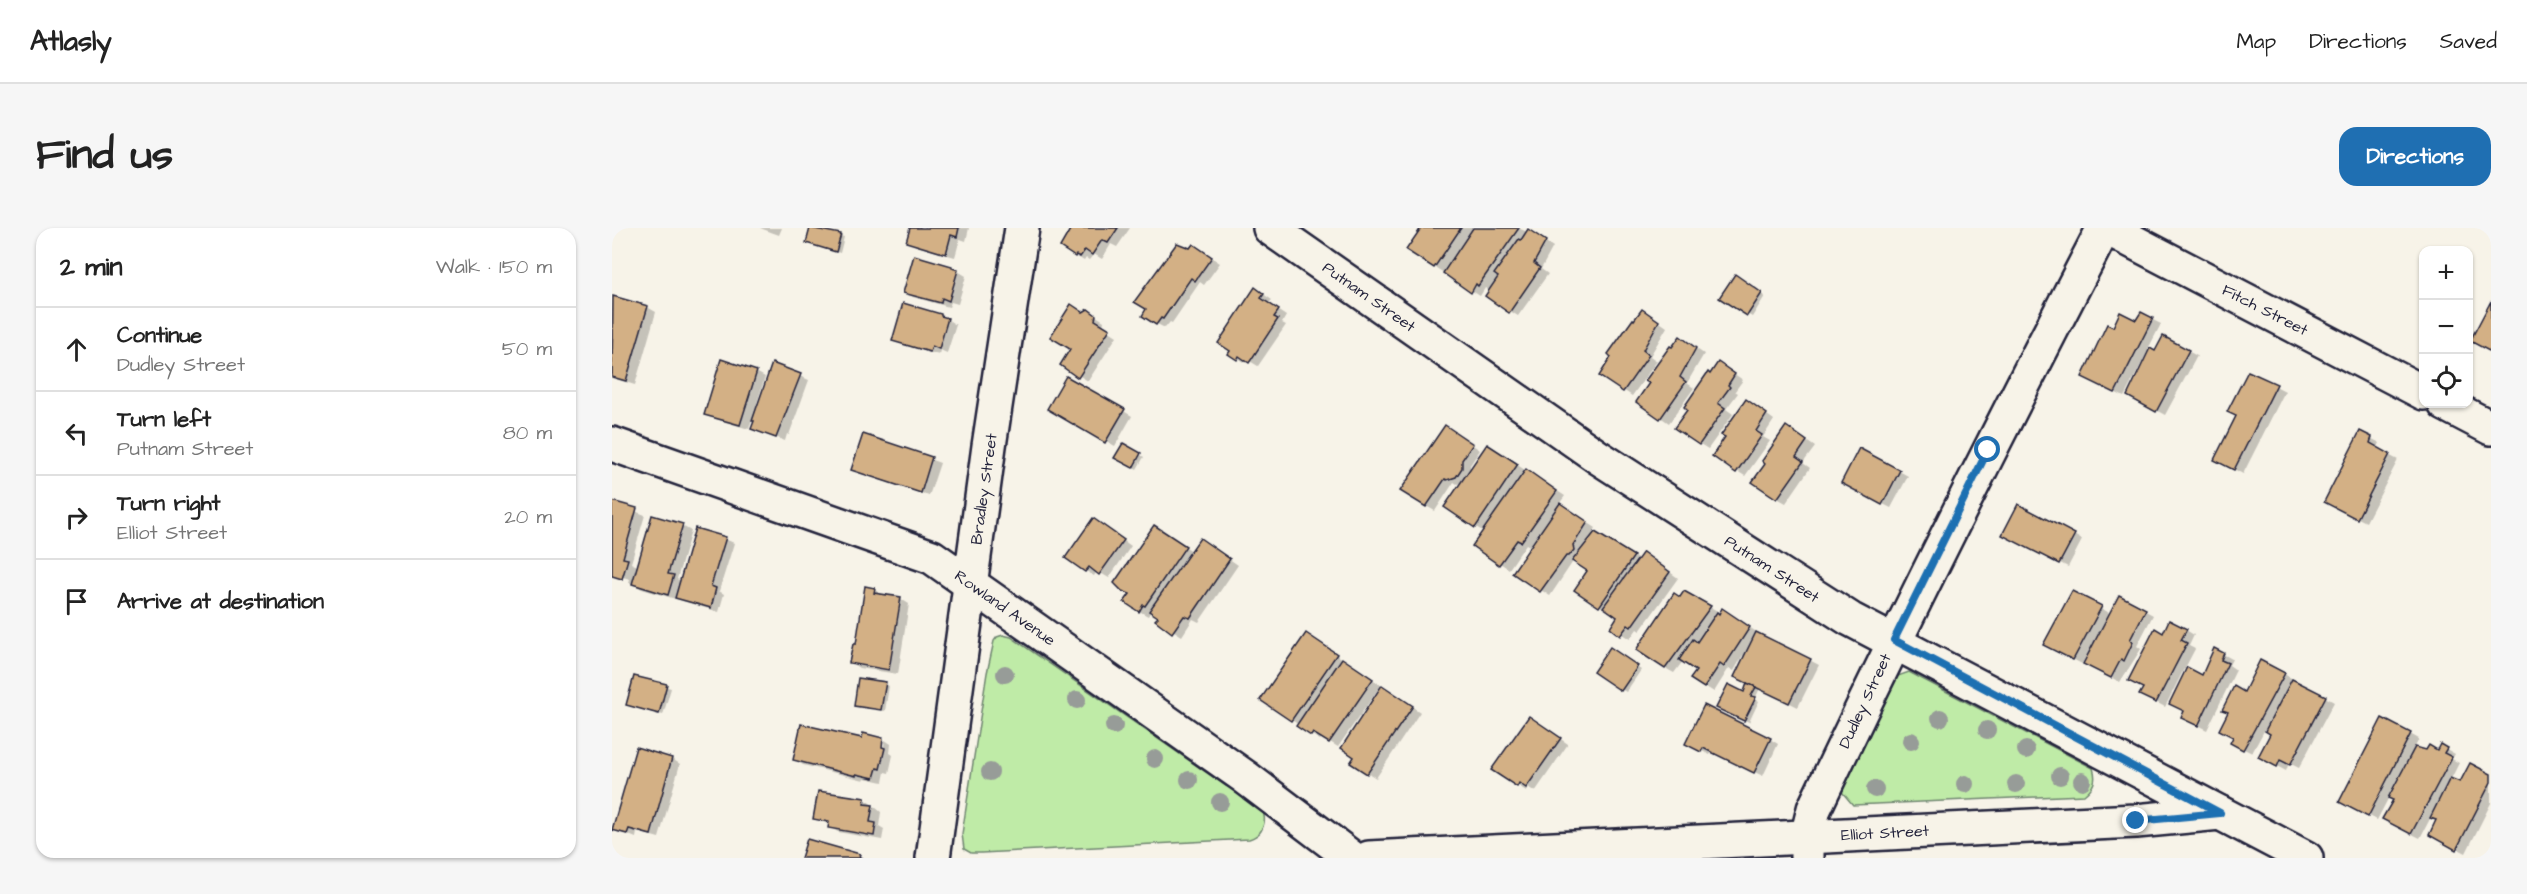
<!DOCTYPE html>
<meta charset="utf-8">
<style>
body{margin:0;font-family:"Architects Daughter",sans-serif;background:#f6f6f6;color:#222}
.controls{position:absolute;right:18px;top:18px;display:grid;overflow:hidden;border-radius:12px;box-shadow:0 2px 4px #0004}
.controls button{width:54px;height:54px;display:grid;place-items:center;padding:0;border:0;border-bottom:2px solid #e0e0e0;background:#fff;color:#222;font:30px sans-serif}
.stop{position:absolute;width:18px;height:18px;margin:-14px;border:4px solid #1f6fb2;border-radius:50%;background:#fff}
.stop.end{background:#1f6fb2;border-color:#fff;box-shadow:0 2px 6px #0008}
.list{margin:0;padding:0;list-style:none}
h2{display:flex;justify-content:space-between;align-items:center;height:78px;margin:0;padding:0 24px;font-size:26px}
h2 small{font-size:20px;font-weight:400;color:#767676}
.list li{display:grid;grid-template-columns:39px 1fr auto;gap:18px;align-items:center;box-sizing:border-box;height:84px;padding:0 24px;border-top:2px solid #e0e0e0}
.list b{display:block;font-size:22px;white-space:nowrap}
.list p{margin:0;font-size:20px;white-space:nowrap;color:#767676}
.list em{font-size:20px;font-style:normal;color:#767676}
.icon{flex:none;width:33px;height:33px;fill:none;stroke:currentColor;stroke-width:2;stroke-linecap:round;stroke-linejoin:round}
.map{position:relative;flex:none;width:1879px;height:630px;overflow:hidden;border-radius:18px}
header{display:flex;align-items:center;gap:36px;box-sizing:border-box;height:84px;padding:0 30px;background:#fff;border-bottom:2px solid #e0e0e0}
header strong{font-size:28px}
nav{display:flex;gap:33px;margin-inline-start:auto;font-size:21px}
.intro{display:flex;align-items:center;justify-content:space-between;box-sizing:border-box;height:144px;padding:0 36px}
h1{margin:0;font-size:42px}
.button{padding:15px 27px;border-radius:18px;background:#1f6fb2;color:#fff;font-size:21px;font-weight:700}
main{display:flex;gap:36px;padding:0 36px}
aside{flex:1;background:#fff;border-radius:18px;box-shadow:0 2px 4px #0004}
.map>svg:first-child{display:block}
.green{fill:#bfeba7;stroke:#708671;stroke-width:1.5}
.shadow{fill:#0003}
.building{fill:#d3b085;stroke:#22223b;stroke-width:1.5}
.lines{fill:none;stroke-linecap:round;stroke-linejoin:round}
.minor-casing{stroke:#22223b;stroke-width:38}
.minor{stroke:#f7f3e8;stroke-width:33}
.tree{fill:#979c98}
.route{stroke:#1f6fb2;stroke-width:8}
.labels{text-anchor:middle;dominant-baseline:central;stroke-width:5;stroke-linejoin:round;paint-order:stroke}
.street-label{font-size:16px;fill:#22223b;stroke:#f7f3e8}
</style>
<header>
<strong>Atlasly</strong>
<nav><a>Map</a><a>Directions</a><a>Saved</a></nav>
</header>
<div class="intro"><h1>Find us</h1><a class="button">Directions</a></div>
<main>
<aside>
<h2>2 min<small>Walk · 150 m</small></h2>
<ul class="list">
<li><svg class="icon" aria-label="ahead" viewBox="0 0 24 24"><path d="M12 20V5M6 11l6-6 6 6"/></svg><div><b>Continue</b><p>Dudley Street</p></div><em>50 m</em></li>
<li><svg class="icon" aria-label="left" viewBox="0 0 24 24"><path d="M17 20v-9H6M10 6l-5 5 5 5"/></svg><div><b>Turn left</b><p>Putnam Street</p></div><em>80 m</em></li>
<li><svg class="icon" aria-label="right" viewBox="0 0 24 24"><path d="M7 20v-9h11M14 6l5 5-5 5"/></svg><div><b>Turn right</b><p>Elliot Street</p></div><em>20 m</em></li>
<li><svg class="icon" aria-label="arrive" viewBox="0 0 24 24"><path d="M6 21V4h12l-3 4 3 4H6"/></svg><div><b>Arrive at destination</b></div></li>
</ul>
</aside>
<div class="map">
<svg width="1879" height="630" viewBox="0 0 1879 630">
<rect width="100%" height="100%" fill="#f7f3e8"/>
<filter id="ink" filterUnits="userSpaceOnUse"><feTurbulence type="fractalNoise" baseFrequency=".0167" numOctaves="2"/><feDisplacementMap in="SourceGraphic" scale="12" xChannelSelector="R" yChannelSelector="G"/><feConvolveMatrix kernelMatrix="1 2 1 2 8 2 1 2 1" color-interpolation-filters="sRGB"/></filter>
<g filter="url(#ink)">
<g class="green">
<path d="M391,407L399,409L614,558C629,566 656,573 652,595C650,604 646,608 637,611L369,625H359L352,621L350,606L375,445L382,413L385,409Z"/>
<path d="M1297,444L1481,540C1485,552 1482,559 1472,567L1241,577L1230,564L1229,556L1283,449Z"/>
</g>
<g class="shadow">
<path d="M148,0H170L167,7Z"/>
<path d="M200,0L232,9L228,25L196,15Z"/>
<path d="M300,0H357L354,13L348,11L343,29L304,18L296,13Z"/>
<path d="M461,0H518L505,19L499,16L490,31L482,26L477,32L474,30L472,33L450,19Z"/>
<path d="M811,0H906L925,8L941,19L929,41L936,46L906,88L898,83L878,63L873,60L868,68L796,22Z"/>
<path d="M579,22L590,23L608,35L592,57L588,54L560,95L558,94L553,100L545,96Z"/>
<path d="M339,39L354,48L346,76L339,74L337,79L301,69L293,64Z"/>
<path d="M1123,48L1153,68L1140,89L1109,69Z"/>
<path d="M644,61L660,72L656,76L674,88L670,95L674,97L646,138L636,132L634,135L618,125Z"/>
<path d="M2,69L35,79L44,84L23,157L0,150Z"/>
<path d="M476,83L492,93L491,99L505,108L476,153L450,137L460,121L471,85Z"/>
<path d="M1529,86L1549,96L1536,121L1543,125L1552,110L1585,128L1553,187L1516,167L1538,124L1536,123L1512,169L1481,153L1501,101L1525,94Z"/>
<path d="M329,87L344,97L335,125L328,122L327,127L291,117L282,112Z"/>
<path d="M1039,88L1055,99L1038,128L1045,133L1020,168L989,147L1002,128Z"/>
<path d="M1076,115L1092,126L1075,155L1082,160L1057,195L1026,174Z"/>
<path d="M161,137L197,152L177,207L175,206L173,213L141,200L144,193L140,191L137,201L103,191L94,186L144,144L153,149L145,175L147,176Z"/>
<path d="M1115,141L1131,152L1123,163L1126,165L1114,181L1121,186L1096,221L1088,216L1099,147Z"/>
<path d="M1637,144L1673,163L1631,246L1612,236Z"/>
<path d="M455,150L520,188L503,218L437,180Z"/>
<path d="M1143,178L1162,192L1151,209L1158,213L1133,248L1125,243Z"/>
<path d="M842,204L868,222L858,237V244L884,223L953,268L947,276L984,300L981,304L1027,332L1040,331L1066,350L1028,403L1025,401L1018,411L1000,400L1007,389L988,378L977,343L962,332L938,368L902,344L919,319L914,316L897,341L862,318L872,304L864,299L851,254L845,256L842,254L823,283L814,278Z"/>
<path d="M1183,205L1203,219L1191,235L1198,240L1174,275L1165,270Z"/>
<path d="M1749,205L1768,215L1765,221L1786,232L1754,294L1722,278Z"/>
<path d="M252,207L328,235L317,268L250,246L241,241Z"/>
<path d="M512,217L532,229L525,241L505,230Z"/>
<path d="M1287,243L1296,248L1279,280L1239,260Z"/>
<path d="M0,274L33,287L19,335L27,339L70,298L79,303L65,351L69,353L113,311L122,315L107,363L112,366L107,384L30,361L17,354L18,351L0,346Z"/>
<path d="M490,297L519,318L497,350L485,343L482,348L474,343Z"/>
<path d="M551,304L580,323L597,317L626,337L587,394L581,391L570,408L545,392L548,389L539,383L536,388L527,383Z"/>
<path d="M1462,307L1470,312L1456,339L1401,311Z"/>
<path d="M263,361L271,368L289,371L297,376L286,446L247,440L239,435Z"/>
<path d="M1073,365L1109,385L1119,387L1146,405L1207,437L1186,479L1148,460L1143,471L1147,473L1137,494L1110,482L1132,466L1137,455L1131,427L1122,443L1117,440L1102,464L1081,451L1086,443L1071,433L1062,445L1053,440L1069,371Z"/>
<path d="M1508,369L1541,387L1525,418L1529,421L1508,454L1482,441L1474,428L1470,436L1441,421L1489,380L1499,386Z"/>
<path d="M1574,402L1582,407L1577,418L1583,421L1573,440L1590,449L1611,426L1620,431L1617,437L1624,442L1595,502L1579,494L1573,483L1575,443L1572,441L1553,479L1529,466L1552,407Z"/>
<path d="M703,412L769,457L726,519L710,509L708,512L700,507L680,492Z"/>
<path d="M998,421L1029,442L1014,464L983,444Z"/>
<path d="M1672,446L1722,474L1687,540L1677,535L1674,543L1648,529L1660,505L1653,501L1640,525L1628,519L1633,466Z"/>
<path d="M23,450L59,460L51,487L19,478Z"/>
<path d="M273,456L277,458L273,483L243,477Z"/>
<path d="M779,464L808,484L764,550L756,545Z"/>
<path d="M926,495L956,516L923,564L916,559L914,563L881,541Z"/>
<path d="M1798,506L1807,511L1802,521L1826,524L1829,518L1843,526L1840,531L1847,535L1839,551L1849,556L1879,548V575L1854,625L1827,611L1826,592L1819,589L1808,610L1780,596L1782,571L1777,569L1765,592L1738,578Z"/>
<path d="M252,507L272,511H270V527L273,512L279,516L278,525L281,527L277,545L273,544L271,554L253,550L252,552L191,537L183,532L252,512Z"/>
<path d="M1158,511L1166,516L1151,548L1100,524L1098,527L1084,520Z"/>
<path d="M25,521L60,531L68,536L47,610L25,604L24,610L2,601Z"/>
<path d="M253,571L269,584L267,598L272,601L270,612L226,604L217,599L218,597L202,590Z"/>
</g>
<g class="building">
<path d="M198,0L229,6L224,24L194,15Z"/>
<path d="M298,0H347L345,9L339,7L334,26L294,14Z"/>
<path d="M459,0H506L496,15L490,12L480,27L473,22L468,29L464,27L463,29L448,19Z"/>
<path d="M809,0H849L822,40L794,22Z"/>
<path d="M861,0H907L866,58L864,56L859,65L831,45Z"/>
<path d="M916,1L934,13L922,35L928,40L897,85L873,68L886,49L882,46L907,11L909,12Z"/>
<path d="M565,15L578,20L581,16L600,29L583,53L579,50L551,91L549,90L544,97L530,88L534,81L522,74Z"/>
<path d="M302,27L340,38V40L346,42L337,73L330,70L329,75L291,65Z"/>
<path d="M1123,46L1150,65L1135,88L1107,70Z"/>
<path d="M643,59L652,66L649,70L667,82L662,89L666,91L637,135L627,128L625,132L616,126L618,123L606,115Z"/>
<path d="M1,68L36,78L14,153L0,149Z"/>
<path d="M1879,73V124L1858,113Z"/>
<path d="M291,75L329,86V88L336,90L327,121L320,118L318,124L280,113Z"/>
<path d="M459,76L471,84L476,81L484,87L483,92L498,101L466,150L448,137L458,121L438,109Z"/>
<path d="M1030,81L1047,93L1031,122L1037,127L1011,164L987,148L999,129L996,126L1021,91L1022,92Z"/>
<path d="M1508,84L1524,92L1529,84L1541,90L1503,165L1470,149L1495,96L1501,99Z"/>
<path d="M1068,108L1084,120L1068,149L1074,154L1048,191L1024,174L1037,155L1033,153L1058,118L1060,119Z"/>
<path d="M1551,108L1577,122L1544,184L1515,168L1538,120L1543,123Z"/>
<path d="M109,131L145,143L128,197L92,187Z"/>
<path d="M1106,134L1123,146L1116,157L1118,159L1106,175L1113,180L1087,217L1062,200L1075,182L1072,179L1096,144L1098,146Z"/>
<path d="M160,135L189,146L164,210L139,201L142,193H140Z"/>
<path d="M1636,143L1665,156L1622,242L1602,232L1624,188L1615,184Z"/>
<path d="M454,148L513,181L493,215L435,181Z"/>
<path d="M1134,171L1155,186L1144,203L1150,207L1124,245L1100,228L1113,209L1109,207Z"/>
<path d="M833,197L861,216L850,232V240L844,249L835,252L833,251L814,279L788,263Z"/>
<path d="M1174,198L1195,213L1184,229L1191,234L1165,271L1140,254L1153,236L1150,233Z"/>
<path d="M1748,203L1760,209L1758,215L1778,226L1745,291L1712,274Z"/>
<path d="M251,206L320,229L309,265L239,242Z"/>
<path d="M511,215L529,225L521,240L502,230Z"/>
<path d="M875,216L906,236L863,300L832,279Z"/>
<path d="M1247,220L1288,242L1270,277L1229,255Z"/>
<path d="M914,241L945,263L909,314L905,312L887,337L860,318Z"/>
<path d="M0,273L25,280L11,330L16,331L10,351L0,348Z"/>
<path d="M948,275L976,294L961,317L962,322L957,328H954L928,364L900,345Z"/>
<path d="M1406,276L1463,306L1447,336L1390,307Z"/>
<path d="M40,287L71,296L56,346L62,347L56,367L20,356Z"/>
<path d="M481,290L512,312L487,347L477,339L473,344L453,330Z"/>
<path d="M542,297L574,318L533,378L531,377L527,384L512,374L518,366L510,363L502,355Z"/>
<path d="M83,300L114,309L99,358L104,360L99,380L63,370Z"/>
<path d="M983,304L1022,328L987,379L962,362L975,343L960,333Z"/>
<path d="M588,310L618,331L578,390L572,388L560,405L543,392L546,389L537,383Z"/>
<path d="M1031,324L1058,344L1019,399L1016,397L1008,408L998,400L1005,389L991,379Z"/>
<path d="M253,358L263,360L262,365L289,369L277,442L237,435L241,416H244Z"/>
<path d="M1072,363L1099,378L1053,441L1024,422L1062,365L1068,369Z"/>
<path d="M1460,363L1490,378L1461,432L1431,417Z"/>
<path d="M1507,367L1534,381L1518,412L1521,414L1512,433L1509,431L1499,450L1471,436Z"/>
<path d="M1110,380L1138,399L1112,439L1108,436L1092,460L1078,451L1084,443L1067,432L1081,411L1085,414L1105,384L1107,386Z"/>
<path d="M1557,392L1575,401L1569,412L1575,415L1544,475L1527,467L1531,460L1516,453L1543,400L1551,405Z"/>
<path d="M1144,404L1199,431L1177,475L1122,449Z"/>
<path d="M694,405L725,426L679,493L648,472Z"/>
<path d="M998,419L1026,438L1009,463L981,444Z"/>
<path d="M1602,420L1612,425L1609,432L1616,435L1586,498L1569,490L1572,483L1557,476L1575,439L1590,447Z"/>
<path d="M730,430L761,451L717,515L701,505L699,508L684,498Z"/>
<path d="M1648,432L1673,445L1631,522L1618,515L1621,509L1607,502L1616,484L1610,482L1622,458L1632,464Z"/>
<path d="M22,448L55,456L47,486L14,477Z"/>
<path d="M246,450L274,454L269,482L242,478Z"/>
<path d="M1680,451L1714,468L1678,537L1668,532L1665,539L1646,529L1658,506L1653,503Z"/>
<path d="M1135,455L1144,459L1139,468L1144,469L1132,493L1104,480L1116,456L1132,464Z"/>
<path d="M770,457L801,478L755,546L738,535L742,529L729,520Z"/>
<path d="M1092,477L1159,510L1142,545L1091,520L1089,524L1073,516Z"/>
<path d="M917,488L949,510L914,560L907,555L905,559L879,542Z"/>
<path d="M1770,490L1799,505L1756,589L1727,574Z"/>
<path d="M189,496L250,510L251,505L271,510L270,519L273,520L268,541L265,540L262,550L244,546V548L181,532Z"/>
<path d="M1828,516L1835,520L1832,525L1840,529L1799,606L1770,591L1781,572L1776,570L1803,519L1814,522L1817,517L1825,522Z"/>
<path d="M24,519L60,530L39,607L17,601L15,606L0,602Z"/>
<path d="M1858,535L1879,546V554L1844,622L1817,607L1824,592L1818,590L1838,550L1848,554Z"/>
<path d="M206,563L253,570L252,576L261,577L258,594L264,595L262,608L216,600L217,594L201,591Z"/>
<path d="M195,611L248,626L247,629L251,630H189Z"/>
</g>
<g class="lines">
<g class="minor-casing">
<g id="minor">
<path d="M658,0L986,229L1238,391L1694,630"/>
<path d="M1495,0L1812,165"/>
<path d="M1833,176L1879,200"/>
<path d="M0,216L320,329L633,549L740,630"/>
<path d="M321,630L377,218L410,0"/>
<path d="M757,630L1524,593L1608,585"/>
<path d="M1195,630V609L1202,581C1295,385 1392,192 1492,0"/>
</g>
</g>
<use href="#minor" class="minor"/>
</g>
<g class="tree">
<circle cx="393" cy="446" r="9"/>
<circle cx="465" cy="472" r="9"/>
<circle cx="1328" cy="490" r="9"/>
<circle cx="502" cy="498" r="9"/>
<circle cx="1375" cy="502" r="9"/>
<circle cx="1299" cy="513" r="9"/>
<circle cx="1414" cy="522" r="9"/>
<circle cx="543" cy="531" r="9"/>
<circle cx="378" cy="544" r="9"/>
<circle cx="1448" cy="548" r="9"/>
<circle cx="577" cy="552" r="9"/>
<circle cx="1470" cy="553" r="9"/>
<circle cx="1353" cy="556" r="9"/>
<circle cx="1404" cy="556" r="9"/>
<circle cx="1263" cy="561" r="9"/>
<circle cx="608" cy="574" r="9"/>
</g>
</g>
<g class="lines" filter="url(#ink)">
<path class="route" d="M1376,222L1282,412L1608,585L1524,593"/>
</g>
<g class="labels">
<g class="street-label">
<text transform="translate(757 69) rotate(35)">Putnam Street</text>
<text transform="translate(1653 82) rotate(27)">Fitch Street</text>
<text transform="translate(372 261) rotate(-82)">Bradley Street</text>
<text transform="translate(1160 341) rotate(33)">Putnam Street</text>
<text transform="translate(393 380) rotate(35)">Rowland Avenue</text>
<text transform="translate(1253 473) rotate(-65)">Dudley Street</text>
<text transform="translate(1273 605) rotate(-3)">Elliot Street</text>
</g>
</g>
</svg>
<div class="controls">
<button>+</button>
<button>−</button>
<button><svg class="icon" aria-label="locate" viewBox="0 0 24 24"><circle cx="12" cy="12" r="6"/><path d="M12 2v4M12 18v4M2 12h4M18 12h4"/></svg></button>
</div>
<div class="stop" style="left:1376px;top:222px"></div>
<div class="stop end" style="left:1524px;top:593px"></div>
</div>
</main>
